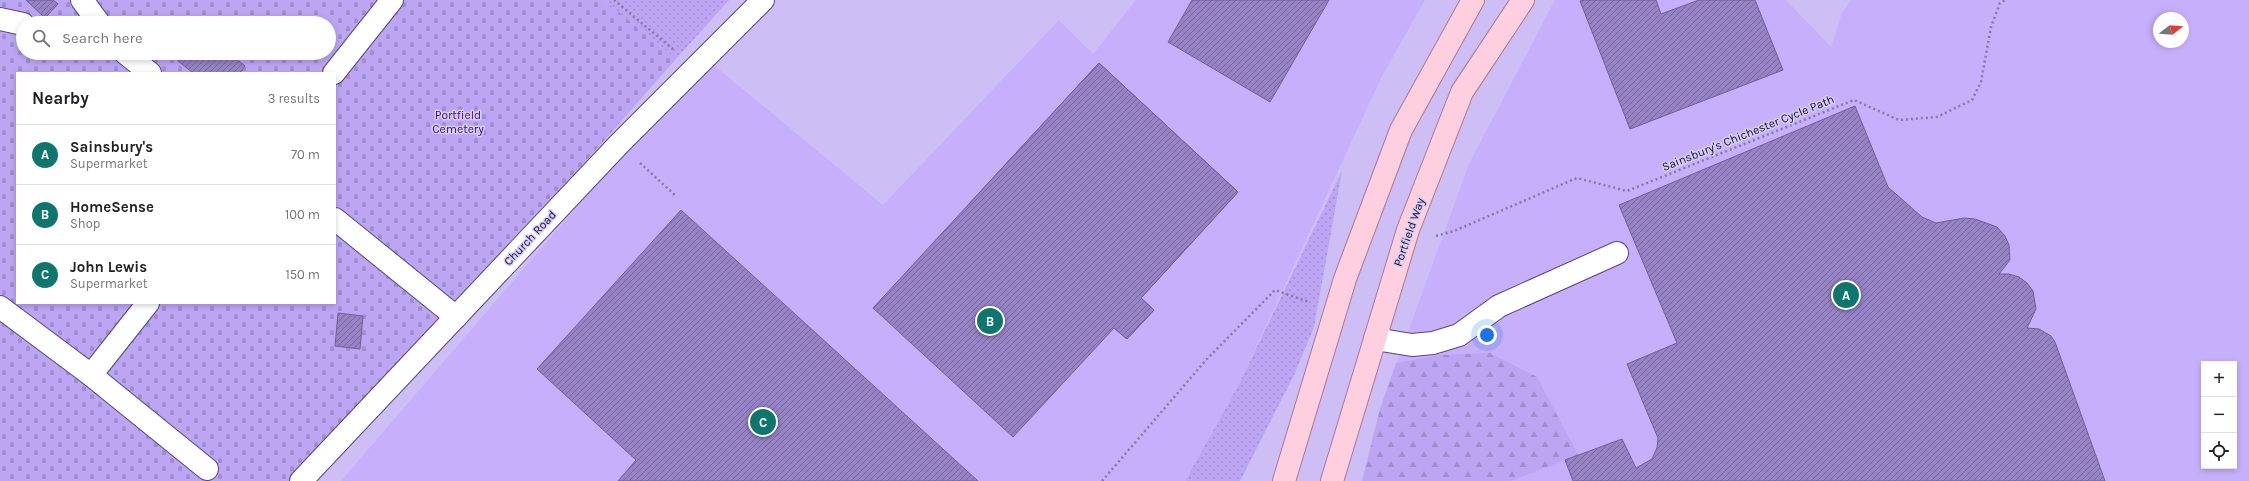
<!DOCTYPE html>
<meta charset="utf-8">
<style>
body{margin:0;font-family:Karla,sans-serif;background:#f6f6f6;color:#202124}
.controls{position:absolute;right:12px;bottom:12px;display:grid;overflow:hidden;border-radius:0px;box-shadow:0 2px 6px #0003}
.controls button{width:36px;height:36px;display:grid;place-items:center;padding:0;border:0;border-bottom:1px solid #e0e0e0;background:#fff;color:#202124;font:20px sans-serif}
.compass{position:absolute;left:2153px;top:12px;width:36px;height:36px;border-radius:50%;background:#fff;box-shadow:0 2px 6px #0003;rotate:73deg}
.you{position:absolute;left:1487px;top:335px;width:14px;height:14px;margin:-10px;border:3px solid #fff;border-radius:50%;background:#1a73e8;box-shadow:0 0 0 6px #1a73e833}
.badge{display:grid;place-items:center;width:26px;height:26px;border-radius:50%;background:#0f766e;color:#fff;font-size:13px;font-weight:700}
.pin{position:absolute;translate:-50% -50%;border:2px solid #fff;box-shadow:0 1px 4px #0006}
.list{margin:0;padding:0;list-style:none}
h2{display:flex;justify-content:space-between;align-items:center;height:52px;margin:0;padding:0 16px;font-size:17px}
h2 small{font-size:13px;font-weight:400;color:#757577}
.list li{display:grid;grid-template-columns:26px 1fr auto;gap:12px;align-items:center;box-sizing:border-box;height:60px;padding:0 16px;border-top:1px solid #e0e0e0}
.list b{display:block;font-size:15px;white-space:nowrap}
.list p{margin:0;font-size:13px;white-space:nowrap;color:#757577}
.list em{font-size:13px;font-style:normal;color:#757577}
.icon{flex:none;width:22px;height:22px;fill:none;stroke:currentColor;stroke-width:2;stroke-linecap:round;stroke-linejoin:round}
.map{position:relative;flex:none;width:2249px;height:481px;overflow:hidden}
.search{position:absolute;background:#fff;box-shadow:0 2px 6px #0003;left:16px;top:16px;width:320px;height:44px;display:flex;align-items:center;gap:10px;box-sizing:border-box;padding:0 14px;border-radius:22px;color:#757577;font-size:15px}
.panel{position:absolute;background:#fff;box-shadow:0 2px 6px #0003;left:16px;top:72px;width:320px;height:232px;border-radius:0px}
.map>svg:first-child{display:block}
.built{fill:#c6b0fb;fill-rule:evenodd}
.grass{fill:url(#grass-dots)}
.forest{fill:url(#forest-firs)}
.cemetery{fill:url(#cemetery-stones);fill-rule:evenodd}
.building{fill:url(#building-hatch);stroke:#715e9c}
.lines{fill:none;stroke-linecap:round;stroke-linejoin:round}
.minor-casing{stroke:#584581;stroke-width:24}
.major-casing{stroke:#ad7791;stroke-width:24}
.path{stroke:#8579a4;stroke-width:2.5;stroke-dasharray:2 3;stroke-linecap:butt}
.minor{stroke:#fff;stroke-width:22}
.major{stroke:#fecfdf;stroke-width:22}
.labels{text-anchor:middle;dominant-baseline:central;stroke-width:3;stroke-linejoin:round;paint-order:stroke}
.park-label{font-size:12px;fill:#3e0b76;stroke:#d8cdf7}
.street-label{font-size:12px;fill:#170f28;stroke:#d8cdf7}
</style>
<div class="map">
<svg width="2249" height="481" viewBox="0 0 2249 481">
<defs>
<pattern id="grass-dots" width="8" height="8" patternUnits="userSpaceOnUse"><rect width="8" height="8" fill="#bca6f4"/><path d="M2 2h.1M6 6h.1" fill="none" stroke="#a18ed1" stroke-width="1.8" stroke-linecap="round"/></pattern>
<pattern id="forest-firs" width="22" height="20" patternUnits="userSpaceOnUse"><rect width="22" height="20" fill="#bca6f4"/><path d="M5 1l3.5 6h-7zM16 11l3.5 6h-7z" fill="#a18ed1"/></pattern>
<pattern id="cemetery-stones" width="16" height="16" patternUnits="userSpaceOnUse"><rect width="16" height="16" fill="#bca6f4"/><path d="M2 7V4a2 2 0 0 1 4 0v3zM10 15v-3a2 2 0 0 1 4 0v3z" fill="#a18ed1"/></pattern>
<pattern id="building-hatch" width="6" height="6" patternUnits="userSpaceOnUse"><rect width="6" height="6" fill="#9583c3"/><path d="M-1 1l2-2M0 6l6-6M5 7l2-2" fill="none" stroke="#796a9e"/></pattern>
</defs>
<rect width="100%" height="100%" fill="#cdbef5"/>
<g class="built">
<path d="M1136,0H1425L1382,76L1237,388L1185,481H341L705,58L883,205L1059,20L1093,54Z"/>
<path d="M1555,0H1786L1831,47L1842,13L1851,0H2249V481H1362L1380,409L1469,164ZM2159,18H2183V42H2159ZM2204,364H2234V466H2204Z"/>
</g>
<g class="grass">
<path d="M604,0H729L676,59Z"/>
<path d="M1342,171L1314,327L1294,375L1240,481H1185L1237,388Z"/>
</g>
<path class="forest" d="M1490,353L1537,377L1578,455L1511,481H1362L1380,409L1396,363L1441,355Z"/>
<path class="cemetery" d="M0,0H604L676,59L304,481H0ZM23,23H329V53H23ZM17,73H335V303H17Z"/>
<g class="building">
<path d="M26,0H53L58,4L45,18Z"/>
<path d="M1192,0H1329L1270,102L1168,42Z"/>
<path d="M1584,0H1656L1661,14L1699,0H1755L1783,70L1630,129L1580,1Z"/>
<path d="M184,53H229L245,66L240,73H193L178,61Z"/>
<path d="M1099,63L1238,192L1141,298L1154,310L1127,339L1114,328L1107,335L968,205Z"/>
<path d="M1099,63L1238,192L1141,298L1154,310L1127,339L1114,328L1013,437L873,308Z"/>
<path d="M1855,106L1888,187L1922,217L1936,223L1964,218L1975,219L1997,227L2005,236L2009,245L2010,260L1999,274H2009L2019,277L2027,283L2033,291L2036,309L2027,328L2039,329L2051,336L2055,342L2105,481H1573L1565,460L1622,439L1636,468L1652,459L1657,448L1658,438L1627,364L1677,343L1619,205Z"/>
<path d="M681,210L978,481H618L636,460L537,369Z"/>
<path d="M338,313L363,316L360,349L335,346Z"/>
</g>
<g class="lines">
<g class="minor-casing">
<g id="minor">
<path d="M82,0L99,23"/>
<path d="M0,19L23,24"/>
<path d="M125,53L150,73"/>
<path d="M334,73L392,0"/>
<path d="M335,219L456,317"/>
<path d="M0,307L91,375L207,469"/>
<path d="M1375,339L1412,345L1433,343L1459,335L1499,306L1617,253"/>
<path d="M91,375L148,303"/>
<path d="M301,481L619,144L763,0"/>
</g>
</g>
<g class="major-casing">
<g id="major">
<path d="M1284,481L1345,279L1401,130L1473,0"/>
<path d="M1332,481L1408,230L1462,92L1523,0"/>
</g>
</g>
<g class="path">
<path d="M614,0L674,50"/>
<path d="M640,163L675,195"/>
<path d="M1436,236L1454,231L1577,178L1627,191L1854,100L1899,120L1937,117L1972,100L1981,82L1991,27L2000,3L2005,0"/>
<path d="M1102,481L1206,360L1275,290L1309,302"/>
</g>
<use href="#minor" class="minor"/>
<use href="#major" class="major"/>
</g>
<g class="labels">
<g class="park-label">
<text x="458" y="115">Portfield<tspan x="458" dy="14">Cemetery</tspan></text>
</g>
<g class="street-label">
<text transform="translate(1748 133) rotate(-22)">Sainsbury's Chichester Cycle Path</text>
<text transform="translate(1409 232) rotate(-71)">Portfield Way</text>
<text transform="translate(530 238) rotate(-47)">Church Road</text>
</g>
</g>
</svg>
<div class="controls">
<button>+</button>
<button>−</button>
<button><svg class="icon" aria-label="locate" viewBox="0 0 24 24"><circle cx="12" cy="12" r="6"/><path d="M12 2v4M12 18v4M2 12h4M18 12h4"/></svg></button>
</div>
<svg class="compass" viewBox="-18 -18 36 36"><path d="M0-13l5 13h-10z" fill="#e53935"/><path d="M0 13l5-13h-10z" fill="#757577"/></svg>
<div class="you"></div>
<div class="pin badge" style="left:1846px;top:295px">A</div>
<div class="pin badge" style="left:990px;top:321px">B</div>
<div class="pin badge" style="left:763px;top:422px">C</div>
<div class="search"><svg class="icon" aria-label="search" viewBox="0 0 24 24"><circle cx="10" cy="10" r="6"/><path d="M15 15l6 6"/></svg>Search here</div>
<section class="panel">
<h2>Nearby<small>3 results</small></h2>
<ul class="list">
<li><span class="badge">A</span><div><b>Sainsbury's</b><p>Supermarket</p></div><em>70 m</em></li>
<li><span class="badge">B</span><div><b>HomeSense</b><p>Shop</p></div><em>100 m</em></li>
<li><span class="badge">C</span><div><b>John Lewis</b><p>Supermarket</p></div><em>150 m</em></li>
</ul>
</section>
</div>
